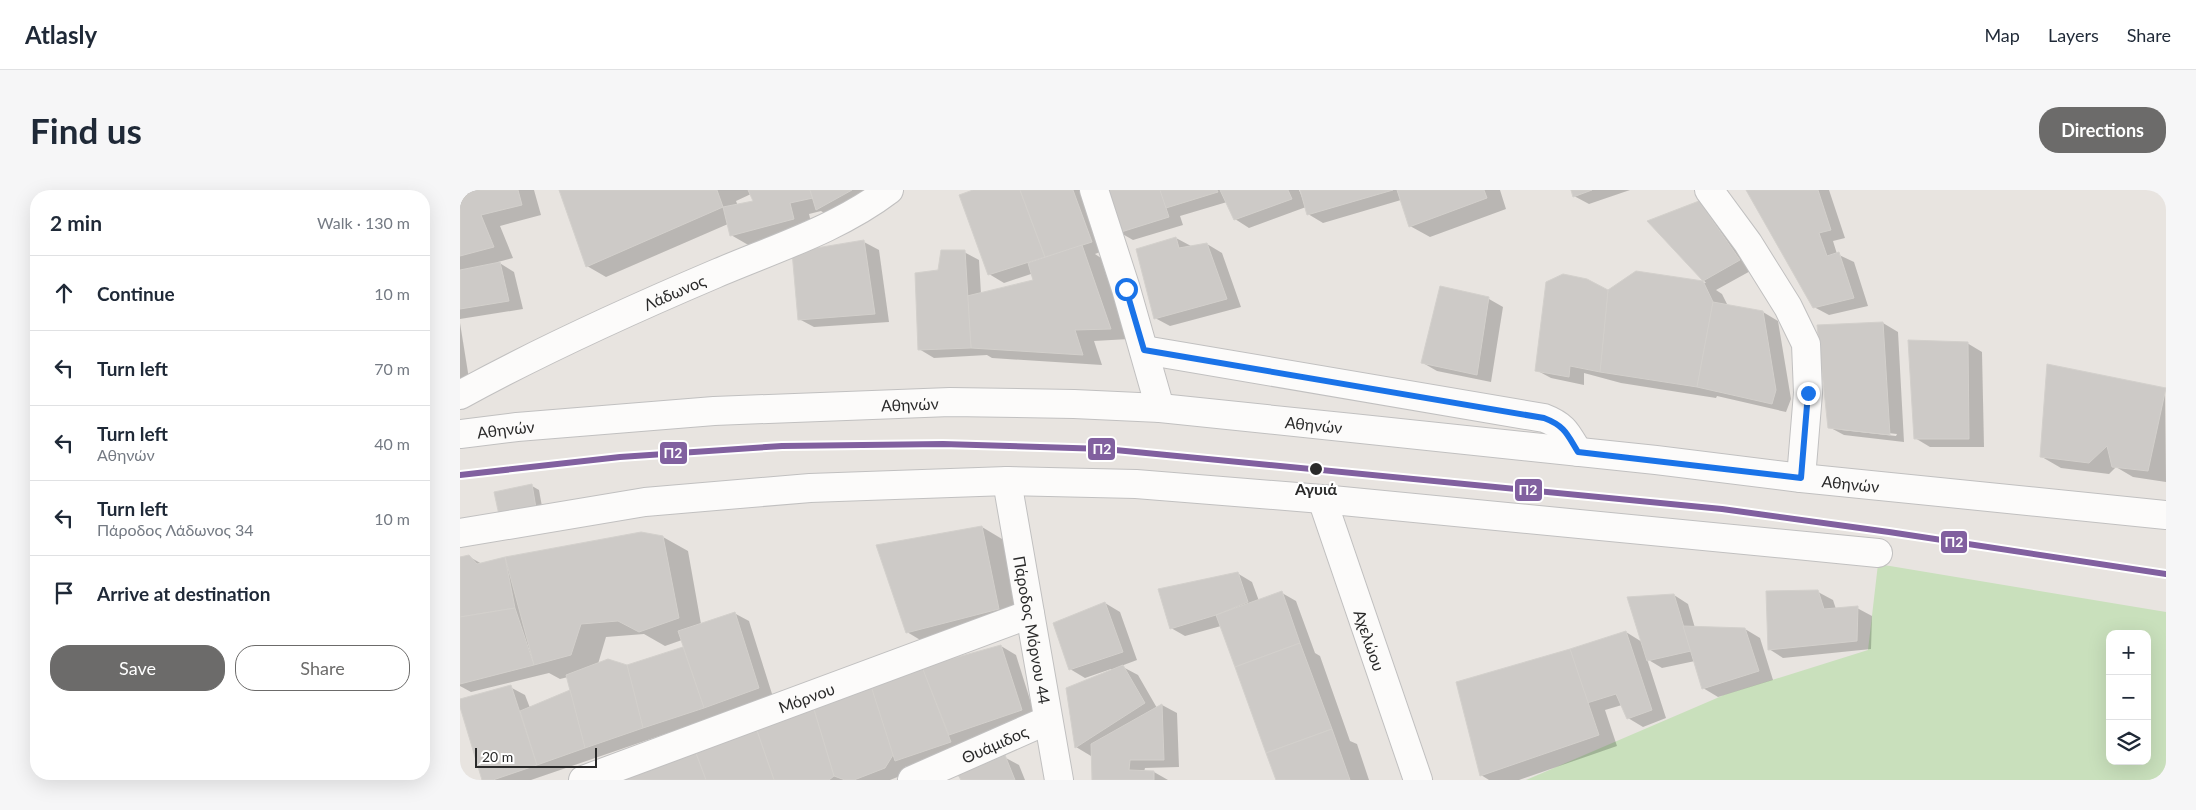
<!DOCTYPE html>
<meta charset="utf-8">
<style>
body{margin:0;font-family:Lato,sans-serif;background:#f6f6f7;color:#1f2937}
.controls{position:absolute;right:15px;bottom:15px;display:grid;overflow:hidden;border-radius:10px;box-shadow:0 5px 20px #0002}
.controls button{width:45px;height:45px;display:grid;place-items:center;padding:0;border:0;border-bottom:1px solid #e0e1e3;background:#fff;color:#1f2937;font:25px sans-serif}
.scale{position:absolute;left:15px;bottom:12px;width:122px;box-sizing:border-box;padding-left:5px;border:2px solid #2a2a2a;border-top:0;font-size:14px;line-height:18px;white-space:nowrap;color:#2a2a2a;-webkit-text-stroke:4px #fff;paint-order:stroke}
.stop{position:absolute;width:15px;height:15px;margin:-11px;border:4px solid #1a73e8;border-radius:50%;background:#fff}
.stop.end{background:#1a73e8;border-color:#fff;box-shadow:0 1px 5px #0008}
.list{margin:0;padding:0;list-style:none}
h2{display:flex;justify-content:space-between;align-items:center;height:65px;margin:0;padding:0 20px;font-size:21px}
h2 small{font-size:16px;font-weight:400;color:#747a83}
.list li{display:grid;grid-template-columns:32px 1fr auto;gap:15px;align-items:center;box-sizing:border-box;height:75px;padding:0 20px;border-top:1px solid #e0e1e3}
.list b{display:block;font-size:19px;white-space:nowrap}
.list p{margin:0;font-size:16px;white-space:nowrap;color:#747a83}
.list em{font-size:16px;font-style:normal;color:#747a83}
.actions{display:flex;gap:10px;padding:15px 20px}
.actions a{flex:1;padding:11px 0;border:1px solid #6c6b6a;border-radius:20px;text-align:center;font-size:18px;color:#6c6b6a}
.actions .main{background:#6c6b6a;color:#fff}
.icon{flex:none;width:28px;height:28px;fill:none;stroke:currentColor;stroke-width:2;stroke-linecap:round;stroke-linejoin:round}
.map{position:relative;flex:none;width:1706px;height:590px;overflow:hidden;border-radius:20px}
header{display:flex;align-items:center;gap:30px;box-sizing:border-box;height:70px;padding:0 25px;background:#fff;border-bottom:1px solid #e0e1e3}
header strong{font-size:24px}
nav{display:flex;gap:28px;margin-inline-start:auto;font-size:18px}
.intro{display:flex;align-items:center;justify-content:space-between;box-sizing:border-box;height:120px;padding:0 30px}
h1{margin:0;font-size:35px}
.button{padding:12px 22px;border-radius:20px;background:#6c6b6a;color:#fff;font-size:18px;font-weight:700}
main{display:flex;gap:30px;padding:0 30px}
aside{flex:1;background:#fff;border-radius:20px;box-shadow:0 5px 20px #0002}
.map>svg:first-child{display:block}
.green{fill:#c9e0bc;fill-rule:evenodd}
.shadow{fill:#0003;fill-rule:evenodd}
.building{fill:#cdcac7;stroke:#d3d0cc}
.lines{fill:none;stroke-linecap:round;stroke-linejoin:round}
.minor-casing{stroke:#c1c0c0;stroke-width:30}
.minor{stroke:#fcfbfa;stroke-width:28}
.rail-1-casing{stroke:#fff;stroke-width:10}
.rail-1{stroke:#81609f;stroke-width:6}
.route{stroke:#1a73e8;stroke-width:6}
.stop-dot{fill:#2a2a2a;stroke:#fff;stroke-width:2}
.labels{text-anchor:middle;dominant-baseline:central;stroke-width:4.5;stroke-linejoin:round;paint-order:stroke}
.street-label{font-size:16px;fill:#2a2a2a;stroke:#fff}
.stop-label{font-size:16px;font-weight:bold;fill:#2a2a2a;stroke:#fff}
.line-badge{stroke:#fff;stroke-width:2}
.badge-label{font-size:14px;text-anchor:middle;font-weight:bold;fill:#fff}
</style>
<header>
<strong>Atlasly</strong>
<nav><a>Map</a><a>Layers</a><a>Share</a></nav>
</header>
<div class="intro"><h1>Find us</h1><a class="button">Directions</a></div>
<main>
<aside>
<h2>2 min<small>Walk · 130 m</small></h2>
<ul class="list">
<li><svg class="icon" aria-label="ahead" viewBox="0 0 24 24"><path d="M12 20V5M6 11l6-6 6 6"/></svg><div><b>Continue</b></div><em>10 m</em></li>
<li><svg class="icon" aria-label="left" viewBox="0 0 24 24"><path d="M17 20v-9H6M10 6l-5 5 5 5"/></svg><div><b>Turn left</b></div><em>70 m</em></li>
<li><svg class="icon" aria-label="left" viewBox="0 0 24 24"><path d="M17 20v-9H6M10 6l-5 5 5 5"/></svg><div><b>Turn left</b><p>Αθηνών</p></div><em>40 m</em></li>
<li><svg class="icon" aria-label="left" viewBox="0 0 24 24"><path d="M17 20v-9H6M10 6l-5 5 5 5"/></svg><div><b>Turn left</b><p>Πάροδος Λάδωνος 34</p></div><em>10 m</em></li>
<li><svg class="icon" aria-label="arrive" viewBox="0 0 24 24"><path d="M6 21V4h12l-3 4 3 4H6"/></svg><div><b>Arrive at destination</b></div></li>
</ul>
<div class="actions"><a class="main">Save</a><a>Share</a></div>
</aside>
<div class="map">
<svg width="1706" height="590" viewBox="0 0 1706 590">
<rect width="100%" height="100%" fill="#e8e4e0"/>
<path class="green" d="M1418,374L1706,422V590H1066L1264,505L1408,460ZM1650,444H1687V571H1650Z"/>
<g class="shadow">
<path d="M0,0H74L81,25L40,36L53,68L38,72L54,82L63,119L0,129Z"/>
<path d="M100,0H421L372,28L361,21L349,24L353,40L290,56L271,45L268,34L146,87L127,76ZM291,4L294,12L278,16L276,11Z"/>
<path d="M516,0H624L645,60L635,64L641,68L669,149L634,151L642,175L532,168L527,165L474,168L459,159L479,81L504,62L519,70L521,104L574,91L571,84L544,93L529,84Z"/>
<path d="M644,0H839L842,7L843,6L842,0H1040L1046,19L970,47L950,36L941,10L863,33L848,24L846,17L789,38L775,29L767,12L720,26L723,35L673,50L659,42Z"/>
<path d="M1112,0H1170L1129,14L1114,6Z"/>
<path d="M1288,0H1369L1385,48L1373,51L1377,64L1394,72L1408,116L1369,125L1354,117Z"/>
<path d="M1239,12L1254,21L1294,79L1256,100L1262,104L1268,116L1303,122L1318,131L1331,209L1326,222L1257,206L1256,208L1161,193L1124,183V195L1091,188L1076,180L1149,101L1177,82L1246,93L1189,32Z"/>
<path d="M716,48L731,56L747,54L762,63L781,117L710,136L695,128Z"/>
<path d="M404,52L419,60L429,132L354,137L339,129L333,63Z"/>
<path d="M1029,109L1043,117L1031,192L977,181L963,173Z"/>
<path d="M0,133L10,195L0,197Z"/>
<path d="M1423,133L1438,142L1444,252L1384,245L1369,237ZM1382,238L1437,244L1436,246L1382,240Z"/>
<path d="M1507,153L1522,162L1524,257H1470L1455,248Z"/>
<path d="M1705,199L1706,292L1673,287L1656,277L1649,284L1601,278L1582,267Z"/>
<path d="M72,296L79,300L83,322L47,329Z"/>
<path d="M522,337L547,352L563,433L472,457L447,442Z"/>
<path d="M181,344L203,347L228,361L241,434L274,423L289,431L313,507L71,590H23L0,510L50,497L65,505L70,518L112,501L108,487L100,489L89,483L11,502L0,496V369L8,366L22,374ZM184,444L205,456L222,450L225,458L166,476L138,474L146,447Z"/>
<path d="M777,383L792,392L799,411L822,403L836,411L855,463L860,466L890,551L897,554L909,590H817L761,436L725,446L711,438Z"/>
<path d="M1358,402L1373,410L1376,419L1397,418L1412,426L1411,459L1323,468L1309,459Z"/>
<path d="M1214,405L1228,414L1235,438L1285,439L1300,448L1313,490L1258,507L1243,498L1235,471L1202,478L1187,469L1206,528L1183,537L1168,528L1162,515L1145,520L1157,556L1059,590H1029L1021,585L1166,442L1182,452Z"/>
<path d="M645,413L660,422L677,470L661,476L678,485L697,518L702,515L717,523L719,577L685,578L684,582H694L708,590H633V564L631,566L616,557L607,499L652,481L651,479L625,488L610,479Z"/>
<path d="M541,456L556,465L576,529L451,578L446,576L440,586L430,590H154L410,494Z"/>
<path d="M544,567L559,575L565,590H502Z"/>
</g>
<g class="building">
<path d="M0,0H58L62,15L21,25L34,57L0,66Z"/>
<path d="M99,0H257L263,17L126,77Z"/>
<path d="M288,0H350L353,8L330,13L334,29L270,46L263,17L293,11Z"/>
<path d="M350,0H392L356,20Z"/>
<path d="M513,0H560L585,67L528,85L499,5Z"/>
<path d="M560,0H613L632,52L585,67Z"/>
<path d="M643,0H700L709,27L658,43Z"/>
<path d="M700,0H757L758,2L706,18Z"/>
<path d="M760,0H828L832,9L774,30Z"/>
<path d="M840,0H933L847,25Z"/>
<path d="M937,0H1024L1027,8L949,37Z"/>
<path d="M1111,0H1132L1113,7Z"/>
<path d="M1286,0H1358L1371,40L1359,43L1367,66L1379,62L1394,108L1353,118Z"/>
<path d="M1239,11L1280,70L1243,91L1187,31Z"/>
<path d="M716,47L719,58L747,53L767,109L694,129L676,59Z"/>
<path d="M404,50L415,124L338,130L332,62Z"/>
<path d="M622,55L651,139L615,140L623,165L511,158L507,106L573,90L568,73Z"/>
<path d="M481,60H505L511,158L458,160L455,83L478,80Z"/>
<path d="M40,72L49,111L0,119V80Z"/>
<path d="M1176,81L1243,91L1253,112L1237,197L1140,182L1148,100Z"/>
<path d="M1103,84L1127,89L1148,100L1140,182L1110,176L1109,187L1075,181L1086,92Z"/>
<path d="M980,96L1029,107L1017,185L961,173Z"/>
<path d="M1253,112L1303,121L1316,200L1312,214L1237,197Z"/>
<path d="M1423,132L1430,245L1368,238L1357,135Z"/>
<path d="M1448,150L1508,152L1509,249H1454Z"/>
<path d="M1587,174L1706,198L1688,281L1652,277L1647,256L1629,273L1580,267Z"/>
<path d="M72,294L76,318L39,325L34,302Z"/>
<path d="M522,336L539,419L446,443L416,355Z"/>
<path d="M181,342L203,346L219,428L179,442L158,431L121,434L111,465L74,475L45,367Z"/>
<path d="M9,365L17,374L45,367L55,418L0,427V367Z"/>
<path d="M778,382L788,412L756,425L710,439L698,399Z"/>
<path d="M1358,400L1364,419L1398,416L1397,451L1308,460L1306,401Z"/>
<path d="M822,401L840,453L775,477L756,425Z"/>
<path d="M1214,404L1231,461L1187,471L1167,407Z"/>
<path d="M645,412L663,462L609,480L593,433Z"/>
<path d="M55,418L74,475L0,494V427Z"/>
<path d="M275,422L299,498L244,518L218,441Z"/>
<path d="M1223,436L1285,438L1299,481L1242,499Z"/>
<path d="M1166,441L1192,520L1167,529L1156,504L1127,513L1110,459Z"/>
<path d="M840,453L872,539L806,563L775,477Z"/>
<path d="M541,455L562,520L489,545L462,477Z"/>
<path d="M223,457L244,518L183,538L167,475Z"/>
<path d="M1110,459L1139,545L1020,586L996,492Z"/>
<path d="M148,469L167,475L183,538L125,558L106,485Z"/>
<path d="M663,475L685,513L615,558L606,498Z"/>
<path d="M462,477L491,552L435,571L410,493Z"/>
<path d="M410,493L433,565L425,578L394,590H385L374,586L352,513Z"/>
<path d="M51,495L77,575L33,590H22L0,517V509Z"/>
<path d="M110,500L125,558L77,575L60,521Z"/>
<path d="M352,513L374,586L369,590H314L295,535Z"/>
<path d="M702,514L704,570H670L669,580L694,581V590H632L631,554Z"/>
<path d="M295,535L314,590H246L234,558Z"/>
<path d="M872,539L890,590H816L806,563Z"/>
<path d="M234,558L246,590H150Z"/>
<path d="M545,565L555,590H501L498,585Z"/>
</g>
<g class="lines">
<g class="minor-casing">
<g id="minor">
<path d="M634,0L666,99L700,218"/>
<path d="M1249,0L1288,53L1328,117L1346,154L1348,203L1341,288"/>
<path d="M684,160L1084,228C1105,236 1107,244 1118,262"/>
<path id="s1" d="M0,205C82,160 168,121 255,84C313,59 378,39 429,0"/>
<path id="s2" d="M0,244L57,237L254,221L490,212L614,214L700,218L892,238L1196,270L1341,288L1706,325"/>
<path id="s3" d="M547,291L599,590"/>
<path id="s4" d="M862,309L958,590"/>
<path d="M0,343L185,312L350,298L547,291L676,294L862,309L1418,363"/>
<path id="s5" d="M123,590L570,424"/>
<path id="s6" d="M452,590L588,530"/>
</g>
</g>
<use href="#minor" class="minor"/>
<g class="rail-1-casing">
<path id="rail-1" d="M0,285L160,267L322,256L483,254L645,259L1262,319L1429,342L1706,384"/>
</g>
<use href="#rail-1" class="rail-1"/>
</g>
<g class="lines">
<path class="route" d="M666,99L684,160L1084,228C1105,236 1107,244 1118,262L1341,288L1348,203"/>
</g>
<circle class="stop-dot" cx="856" cy="279" r="7"/>
<g class="labels">
<g class="street-label">
<text stroke="none"><textPath href="#s1" startOffset="238">Λάδωνος</textPath></text>
<text stroke="none"><textPath href="#s2" startOffset="451">Αθηνών</textPath></text>
<text stroke="none"><textPath href="#s2" startOffset="856">Αθηνών</textPath></text>
<text stroke="none"><textPath href="#s2" startOffset="46">Αθηνών</textPath></text>
<text stroke="none"><textPath href="#s2" startOffset="1396">Αθηνών</textPath></text>
<text stroke="none"><textPath href="#s3" startOffset="151">Πάροδος Μόρνου 44</textPath></text>
<text stroke="none"><textPath href="#s4" startOffset="149">Αχελώου</textPath></text>
<text stroke="none"><textPath href="#s5" startOffset="238">Μόρνου</textPath></text>
<text stroke="none"><textPath href="#s6" startOffset="90">Θυάμιδος</textPath></text>
</g>
<g class="stop-label">
<text x="856" y="298">Αγυιά</text>
</g>
</g>
<g class="line-badge">
<rect x="627" y="247" width="29" height="24" rx="5" fill="#81609f"/>
<rect x="199" y="251" width="29" height="24" rx="5" fill="#81609f"/>
<rect x="1054" y="288" width="29" height="24" rx="5" fill="#81609f"/>
<rect x="1480" y="340" width="28" height="24" rx="5" fill="#81609f"/>
</g>
<g class="badge-label">
<text x="642" y="264">Π2</text>
<text x="213" y="268">Π2</text>
<text x="1068" y="305">Π2</text>
<text x="1494" y="357">Π2</text>
</g>
</svg>
<div class="controls">
<button>+</button>
<button>−</button>
<button><svg class="icon" aria-label="layers" viewBox="0 0 24 24"><path d="M12 4l9 5-9 5-9-5zM3 14l9 5 9-5"/></svg></button>
</div>
<div class="scale">20 m</div>
<div class="stop" style="left:666px;top:99px"></div>
<div class="stop end" style="left:1348px;top:203px"></div>
</div>
</main>
